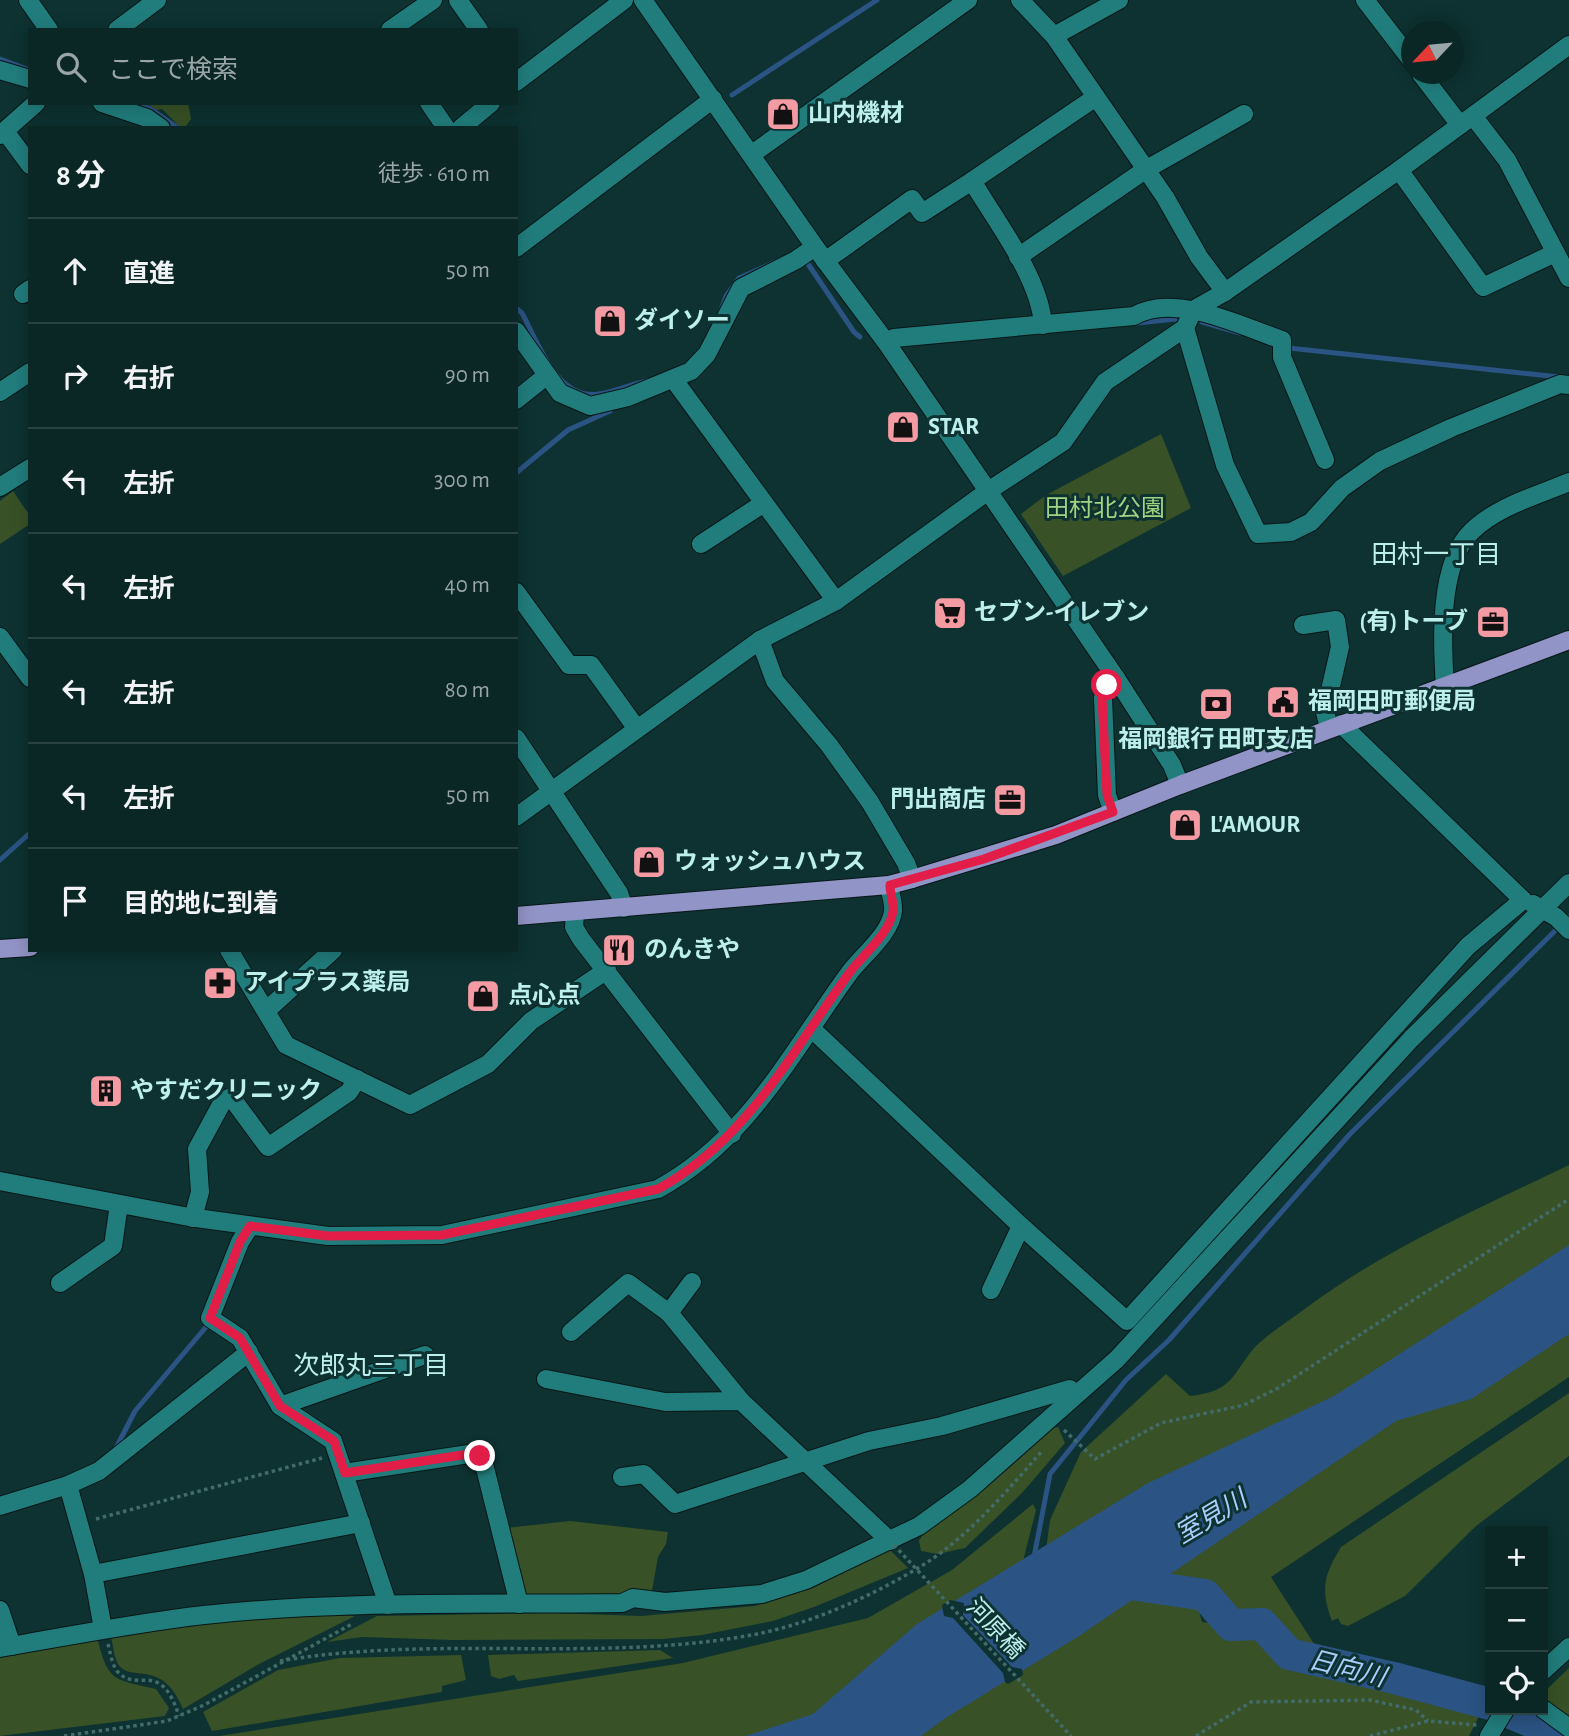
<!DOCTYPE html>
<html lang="ja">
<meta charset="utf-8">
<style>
body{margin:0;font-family:"Alegreya Sans","Noto Sans JP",sans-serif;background:#183232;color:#f1f3f6}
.controls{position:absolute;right:21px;bottom:21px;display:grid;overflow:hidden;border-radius:0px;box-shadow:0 4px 18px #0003}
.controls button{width:63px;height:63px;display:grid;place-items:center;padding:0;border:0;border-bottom:2px solid #2a4342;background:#0a2625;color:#f1f3f6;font:35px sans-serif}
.compass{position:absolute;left:1401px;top:21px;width:63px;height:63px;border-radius:50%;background:#0a2625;box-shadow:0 4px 18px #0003;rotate:244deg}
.stop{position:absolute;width:21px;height:21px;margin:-16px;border:5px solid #e11d48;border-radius:50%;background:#fff}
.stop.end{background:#e11d48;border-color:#fff;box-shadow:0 2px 7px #0008}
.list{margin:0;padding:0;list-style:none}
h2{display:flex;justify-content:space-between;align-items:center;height:91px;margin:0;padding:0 28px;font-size:30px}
h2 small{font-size:23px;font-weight:400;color:#99a5a7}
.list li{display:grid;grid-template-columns:46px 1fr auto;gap:21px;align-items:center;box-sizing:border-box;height:105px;padding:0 28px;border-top:2px solid #2a4342}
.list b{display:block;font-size:26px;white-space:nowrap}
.list em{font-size:23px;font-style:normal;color:#99a5a7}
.icon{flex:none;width:38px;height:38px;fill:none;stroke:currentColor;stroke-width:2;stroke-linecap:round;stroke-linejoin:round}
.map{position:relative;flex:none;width:1569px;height:1736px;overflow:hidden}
.search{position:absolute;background:#0a2625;box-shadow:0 4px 18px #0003;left:28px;top:28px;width:490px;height:77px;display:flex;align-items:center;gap:18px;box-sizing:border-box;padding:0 24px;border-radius:0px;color:#99a5a7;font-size:26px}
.panel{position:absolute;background:#0a2625;box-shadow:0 4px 18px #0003;left:28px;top:126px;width:490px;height:826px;border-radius:0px}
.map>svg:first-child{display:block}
.green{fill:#385126}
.water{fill:#2b5484}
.pier{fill:#0d3231}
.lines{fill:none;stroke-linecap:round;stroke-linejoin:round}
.stream{stroke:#2b5484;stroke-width:5}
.river{stroke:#2b5484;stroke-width:32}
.minor-casing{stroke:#081717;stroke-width:20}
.major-casing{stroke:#081717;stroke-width:20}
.path{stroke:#426b6a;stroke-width:3.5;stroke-dasharray:3.5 3.5;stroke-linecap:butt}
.minor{stroke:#217d7c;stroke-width:18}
.major{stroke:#9194c6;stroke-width:18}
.path-bridge{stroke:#426b6a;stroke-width:3.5;stroke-dasharray:3.5 3.5;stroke-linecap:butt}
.route{stroke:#e11d48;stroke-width:9}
.labels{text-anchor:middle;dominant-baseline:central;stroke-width:6;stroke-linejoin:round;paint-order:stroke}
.poi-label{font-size:24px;font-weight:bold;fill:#bdefed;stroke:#0d3231;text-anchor:start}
.park-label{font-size:24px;fill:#a1d380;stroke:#0d3231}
.street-label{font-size:24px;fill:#bdefed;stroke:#0d3231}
.neighbourhood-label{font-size:26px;fill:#bdefed;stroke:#0d3231}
.water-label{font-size:26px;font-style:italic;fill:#aacefb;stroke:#0d3231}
</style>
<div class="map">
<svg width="1569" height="1736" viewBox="0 0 1569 1736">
<rect width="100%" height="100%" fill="#0d3231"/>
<g class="green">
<path d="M146,103H188L191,119L186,126H179L162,109L157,110Z"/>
<path d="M1161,434L1191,508L1063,576L1021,514L1046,495Z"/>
<path d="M13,491L30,516V524L0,544V501Z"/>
<path d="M1569,1165V1254L1346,1397L1045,1557L1050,1520L1081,1452L1166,1374L1190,1396C1234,1391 1231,1375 1255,1347C1269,1333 1290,1320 1306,1308C1385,1249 1480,1208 1569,1165Z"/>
<path d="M1569,1323V1377L1271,1577L1320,1653L1290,1646L1260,1614L1234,1617L1205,1587L1153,1576L1399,1412Z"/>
<path d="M1569,1393V1456L1476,1526L1405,1596L1348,1626L1341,1624L1338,1618L1332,1621C1320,1589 1324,1575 1341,1547Z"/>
<path d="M1058,1427L1065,1443L1022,1493L965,1548L938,1554L921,1551L919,1541L926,1529L1051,1429Z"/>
<path d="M1033,1504L1036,1510L1021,1569L818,1721L772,1736H219L683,1663L868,1618L952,1570Z"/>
<path d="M570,1521L668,1532L666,1544L658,1557L651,1596L521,1597L506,1528Z"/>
<path d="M889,1549L908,1568L814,1607L773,1621L702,1635L664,1639L453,1640L362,1637L327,1642L377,1616L553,1613L641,1616L755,1606L813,1588Z"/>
<path d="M1133,1591L1197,1604L1202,1622L1218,1624L1256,1637L1281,1662L1327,1679L1335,1677L1449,1697L1481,1712L1469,1736H907Z"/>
<path d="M286,1613L355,1616L259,1664L183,1709C162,1657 131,1684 118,1664C114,1657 113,1645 111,1637L113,1633Z"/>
<path d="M97,1637C108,1682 113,1679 156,1689L169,1708L165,1716L0,1736V1655Z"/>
<path d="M660,1650L673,1658L518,1681L514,1675L499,1679L491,1676L488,1655Z"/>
<path d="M461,1655L466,1680L442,1686V1692L212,1731L203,1712L278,1670L340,1658Z"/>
<path d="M1569,1668V1734L1543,1710V1693Z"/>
</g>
<path class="water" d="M1569,1245V1334L1471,1399L1396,1421L1079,1636L944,1719L921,1736H746L813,1714L917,1624L1148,1483L1334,1396Z"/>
<path class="pier" d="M950,1600L964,1603L963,1615L1012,1667L1022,1669L1023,1675L1008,1684L1005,1682L1003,1673L953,1618L944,1616L942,1605Z"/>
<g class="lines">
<g class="stream">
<path d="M0,59L27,69"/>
<path d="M732,95L877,0"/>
<path d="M132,103L151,109L178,128"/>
<path d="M806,261L854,332L860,337"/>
<path d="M516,308L522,313C538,342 557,401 599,394C615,392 631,384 647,381"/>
<path d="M721,310L726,296L739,278L791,255"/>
<path d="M1202,322L1240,333"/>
<path d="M1137,323L1175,319"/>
<path d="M1289,348L1559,377"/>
<path d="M516,473L568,430L610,411"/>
<path d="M0,860L30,833"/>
<path d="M115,1450L135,1411L206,1327"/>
<path d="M1034,1557L1050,1474L1126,1380L1169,1340L1350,1134L1569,917"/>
</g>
<g class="river">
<path d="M1110,1581L1205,1595L1231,1625L1262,1624L1289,1654L1394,1678L1490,1704"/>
<path d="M1504,1710L1537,1724L1550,1736"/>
</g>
<g class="minor-casing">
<g id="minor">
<path d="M28,0L49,30"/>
<path d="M458,0L479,30"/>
<path d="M643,0L815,247L886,342L1116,678L1172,765L1180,785"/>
<path d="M1020,0L1054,36L1165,197L1199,257L1225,292"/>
<path d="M1365,0L1412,61"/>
<path d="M117,30L157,0"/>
<path d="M390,30L433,0"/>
<path d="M1054,36L1119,0"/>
<path d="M0,70L30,79"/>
<path d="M1421,74L1460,125"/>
<path d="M516,82L624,0"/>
<path d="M102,103L147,118L161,128"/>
<path d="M429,103L446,128"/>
<path d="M1473,116L1507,160L1569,278"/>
<path d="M461,128L491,103"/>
<path d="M5,131L30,165"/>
<path d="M0,135L36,103"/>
<path d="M752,154L968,0"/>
<path d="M1399,170L1483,287L1555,253"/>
<path d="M972,181L1096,97"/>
<path d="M516,248L713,99"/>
<path d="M1018,257L1145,170L1244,114"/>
<path d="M825,261L912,199L922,213L972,181C996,221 1040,278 1043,325"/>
<path d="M23,294L30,289"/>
<path d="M1185,328L1225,465L1258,534L1291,532L1311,522L1342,488L1380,461L1451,428L1560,384L1569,385"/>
<path d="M516,331L560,393L590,406L628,397L691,371L707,354L741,288L796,260L815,247"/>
<path d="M886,342L894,338L1134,316C1174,292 1241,326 1282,340V357L1325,460"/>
<path d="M674,380L836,601"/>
<path d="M0,392L30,372"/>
<path d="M516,400L546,376"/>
<path d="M0,487L30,468"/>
<path d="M701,544L764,503"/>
<path d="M516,592L569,665H591L637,729"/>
<path d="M1303,625L1336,620L1340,647L1325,712L1329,728"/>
<path d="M0,637L30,678"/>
<path d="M760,640L775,681L829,745L870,802L906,863L912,879"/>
<path d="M1445,687C1442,643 1438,563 1472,531C1498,506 1536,496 1569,482"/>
<path d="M516,738L619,893L624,908"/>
<path d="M1113,812L1107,795L1103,698L1105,687L1116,678"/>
<path d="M516,817L760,640L836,601L988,491L1063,442L1105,382L1185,328L1193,310L1225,292L1399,170L1569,45"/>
<path d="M1533,904L1556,917L1569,930"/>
<path d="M575,913L574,927L581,939L732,1134"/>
<path d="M229,950L286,1045L410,1105L488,1064L531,1021L607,970"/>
<path d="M267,1010L333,950"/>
<path d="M813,1030L1021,1226L1127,1321L1468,946L1523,900L1341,724"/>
<path d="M0,1181L189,1217L328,1236L442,1235L658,1189C748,1140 792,1051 850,972C863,955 891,933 893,911C894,903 890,893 889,885"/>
<path d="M193,1218L200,1192L197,1149L223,1101L231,1097L268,1147L349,1092L357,1079"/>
<path d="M250,1226L240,1242L210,1318L240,1338L280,1406L425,1355"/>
<path d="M60,1283L113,1246L119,1204"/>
<path d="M991,1290L1021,1226"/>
<path d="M669,1313L692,1282"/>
<path d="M571,1332L628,1283L669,1313L741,1401"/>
<path d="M546,1379L665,1402L741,1401L890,1541"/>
<path d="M280,1406L333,1441L388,1605"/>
<path d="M344,1473L469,1454L479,1456L484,1464L519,1604"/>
<path d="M622,1477L644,1474L675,1504L869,1441L942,1426L1070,1389L1076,1395"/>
<path d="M0,1506L68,1485"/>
<path d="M93,1574L68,1485L99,1471L249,1352"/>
<path d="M0,1610L12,1646"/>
<path d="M103,1629L93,1574L361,1523"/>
<path d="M0,1648C68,1636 135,1623 204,1615C342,1600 483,1605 622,1603L633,1598L665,1602L762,1594L806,1580L919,1526L970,1489L1117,1359L1411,1039L1569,883"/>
<path d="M1543,1671L1569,1647"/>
<path d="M1543,1709L1569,1728"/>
<path d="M1489,1736L1505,1710"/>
</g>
</g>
<g class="major-casing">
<g id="major">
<path d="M516,916L889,885L912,879L1056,835L1180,785L1569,640"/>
<path d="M0,949L30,947"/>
</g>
</g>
<g class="path">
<path d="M1064,1430L1095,1459L1161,1423L1244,1405L1278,1388L1569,1199"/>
<path d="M96,1519L322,1458"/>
<path d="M108,1644C110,1652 112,1664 117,1671C138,1695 160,1657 179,1716"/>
<path d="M280,1661C437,1634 600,1664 757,1634C813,1623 874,1595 923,1565C968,1537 1008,1490 1042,1451"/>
<path d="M64,1736L167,1721L204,1705L352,1624"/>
<path d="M1196,1736L1251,1702L1370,1700L1416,1710L1428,1721"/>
<path d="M1370,1736L1428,1721L1477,1725"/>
</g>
<use href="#minor" class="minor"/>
<use href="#major" class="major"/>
<path class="path-bridge" d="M894,1545L1071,1736"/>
</g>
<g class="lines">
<path class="route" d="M480,1456L469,1454L345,1473L334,1441L280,1406L240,1338L210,1318L240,1242L250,1226L328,1236L442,1235L658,1189C748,1140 792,1051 850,972C863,955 890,933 893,911C894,903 890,893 890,885L984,859L1113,812L1107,795L1102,698L1107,685"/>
</g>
<defs>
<g id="shop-square" transform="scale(1.75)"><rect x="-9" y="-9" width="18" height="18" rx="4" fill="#f49aa3" stroke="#0d3231"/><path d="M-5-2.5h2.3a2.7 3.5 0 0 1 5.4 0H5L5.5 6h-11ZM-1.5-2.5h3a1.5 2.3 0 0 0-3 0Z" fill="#111"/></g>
<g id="supermarket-square" transform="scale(1.75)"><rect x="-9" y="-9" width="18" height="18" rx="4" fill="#f49aa3" stroke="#0d3231"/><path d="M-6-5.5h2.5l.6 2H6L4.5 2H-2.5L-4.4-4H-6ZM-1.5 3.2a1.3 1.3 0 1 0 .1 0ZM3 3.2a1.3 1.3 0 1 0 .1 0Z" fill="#111"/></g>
<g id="office-square" transform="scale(1.75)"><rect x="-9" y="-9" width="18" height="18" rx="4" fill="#f49aa3" stroke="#0d3231"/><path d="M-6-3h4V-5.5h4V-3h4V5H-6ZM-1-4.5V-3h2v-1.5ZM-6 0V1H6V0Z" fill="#111"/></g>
<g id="civic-square" transform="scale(1.75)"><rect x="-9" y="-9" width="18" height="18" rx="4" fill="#f49aa3" stroke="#0d3231"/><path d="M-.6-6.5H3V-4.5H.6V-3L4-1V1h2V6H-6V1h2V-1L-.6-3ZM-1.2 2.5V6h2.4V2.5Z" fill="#111"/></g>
<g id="bank-square" transform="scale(1.75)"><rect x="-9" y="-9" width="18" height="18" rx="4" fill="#f49aa3" stroke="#0d3231"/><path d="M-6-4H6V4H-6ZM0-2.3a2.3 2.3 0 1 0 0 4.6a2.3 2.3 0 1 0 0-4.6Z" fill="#111"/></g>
<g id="restaurant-square" transform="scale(1.75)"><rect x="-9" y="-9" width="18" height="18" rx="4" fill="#f49aa3" stroke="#0d3231"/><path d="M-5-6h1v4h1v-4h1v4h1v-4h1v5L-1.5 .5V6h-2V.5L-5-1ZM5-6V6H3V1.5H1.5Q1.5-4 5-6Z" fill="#111"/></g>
<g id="pharmacy-square" transform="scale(1.75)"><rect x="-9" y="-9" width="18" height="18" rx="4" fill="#f49aa3" stroke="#0d3231"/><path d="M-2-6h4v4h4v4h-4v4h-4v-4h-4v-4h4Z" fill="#111"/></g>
<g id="building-square" transform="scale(1.75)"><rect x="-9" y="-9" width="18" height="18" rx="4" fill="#f49aa3" stroke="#0d3231"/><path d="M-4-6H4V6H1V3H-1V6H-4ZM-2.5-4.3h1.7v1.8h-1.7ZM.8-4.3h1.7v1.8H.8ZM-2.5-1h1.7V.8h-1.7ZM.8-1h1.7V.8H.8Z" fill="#111"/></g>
</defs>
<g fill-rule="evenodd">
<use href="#shop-square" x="783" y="114"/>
<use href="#shop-square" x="610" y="321"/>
<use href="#shop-square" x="903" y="427"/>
<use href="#supermarket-square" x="950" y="613"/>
<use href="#office-square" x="1493" y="622"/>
<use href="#civic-square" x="1283" y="702"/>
<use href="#bank-square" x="1216" y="704"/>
<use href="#office-square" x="1010" y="800"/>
<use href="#shop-square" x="1185" y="825"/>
<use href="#shop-square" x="649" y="862"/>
<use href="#restaurant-square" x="619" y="950"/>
<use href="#pharmacy-square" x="220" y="983"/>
<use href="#shop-square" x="483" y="996"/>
<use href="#building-square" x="106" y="1091"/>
</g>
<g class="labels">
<g class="poi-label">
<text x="808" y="114">山内機材</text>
<text x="634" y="321">ダイソー</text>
<text x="928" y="427">STAR</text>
<text x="974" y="613">セブン-イレブン</text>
<text x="1468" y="622" text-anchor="end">(有)トーブ</text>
<text x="1308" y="702">福岡田町郵便局</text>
<text x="1216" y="740" text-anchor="middle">福岡銀行 田町支店</text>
<text x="986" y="800" text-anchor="end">門出商店</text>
<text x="1210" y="825">L'AMOUR</text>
<text x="674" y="862">ウォッシュハウス</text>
<text x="644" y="950">のんきや</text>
<text x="244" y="983">アイプラス薬局</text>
<text x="508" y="996">点心点</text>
<text x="130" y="1091">やすだクリニック</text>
</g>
<g class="park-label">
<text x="1105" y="509">田村北公園</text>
</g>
<g class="street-label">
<text transform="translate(995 1629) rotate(47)">河原橋</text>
</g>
<g class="neighbourhood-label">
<text x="1436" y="555">田村一丁目</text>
<text x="371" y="1366">次郎丸三丁目</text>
</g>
<g class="water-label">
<text transform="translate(1211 1517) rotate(-31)">室見川</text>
<text transform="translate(1347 1669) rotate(14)">日向川</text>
</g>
</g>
</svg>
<div class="controls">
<button>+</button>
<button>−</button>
<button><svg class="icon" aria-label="locate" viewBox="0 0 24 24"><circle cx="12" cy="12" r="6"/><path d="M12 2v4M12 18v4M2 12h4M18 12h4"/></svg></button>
</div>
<svg class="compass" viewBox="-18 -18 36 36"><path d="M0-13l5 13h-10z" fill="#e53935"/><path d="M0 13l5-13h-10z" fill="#99a5a7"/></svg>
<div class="stop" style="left:1107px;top:685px"></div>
<div class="stop end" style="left:480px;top:1456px"></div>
<div class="search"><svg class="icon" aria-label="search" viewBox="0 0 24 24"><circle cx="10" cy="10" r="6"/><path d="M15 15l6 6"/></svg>ここで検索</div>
<section class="panel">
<h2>8 分<small>徒歩 · 610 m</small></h2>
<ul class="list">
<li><svg class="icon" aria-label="ahead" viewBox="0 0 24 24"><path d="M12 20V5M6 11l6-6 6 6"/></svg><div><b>直進</b></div><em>50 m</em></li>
<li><svg class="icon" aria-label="right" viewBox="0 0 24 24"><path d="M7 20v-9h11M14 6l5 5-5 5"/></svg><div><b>右折</b></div><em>90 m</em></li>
<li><svg class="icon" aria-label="left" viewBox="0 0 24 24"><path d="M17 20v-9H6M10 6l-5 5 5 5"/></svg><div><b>左折</b></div><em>300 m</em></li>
<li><svg class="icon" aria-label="left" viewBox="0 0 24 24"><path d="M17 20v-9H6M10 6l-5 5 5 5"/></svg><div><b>左折</b></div><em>40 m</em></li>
<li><svg class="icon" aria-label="left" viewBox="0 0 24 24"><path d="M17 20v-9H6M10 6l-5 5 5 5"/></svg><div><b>左折</b></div><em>80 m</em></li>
<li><svg class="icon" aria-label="left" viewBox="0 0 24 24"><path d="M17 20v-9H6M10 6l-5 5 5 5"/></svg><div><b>左折</b></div><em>50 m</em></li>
<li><svg class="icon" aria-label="arrive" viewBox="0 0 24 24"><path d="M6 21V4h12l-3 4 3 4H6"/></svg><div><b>目的地に到着</b></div></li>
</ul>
</section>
</div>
